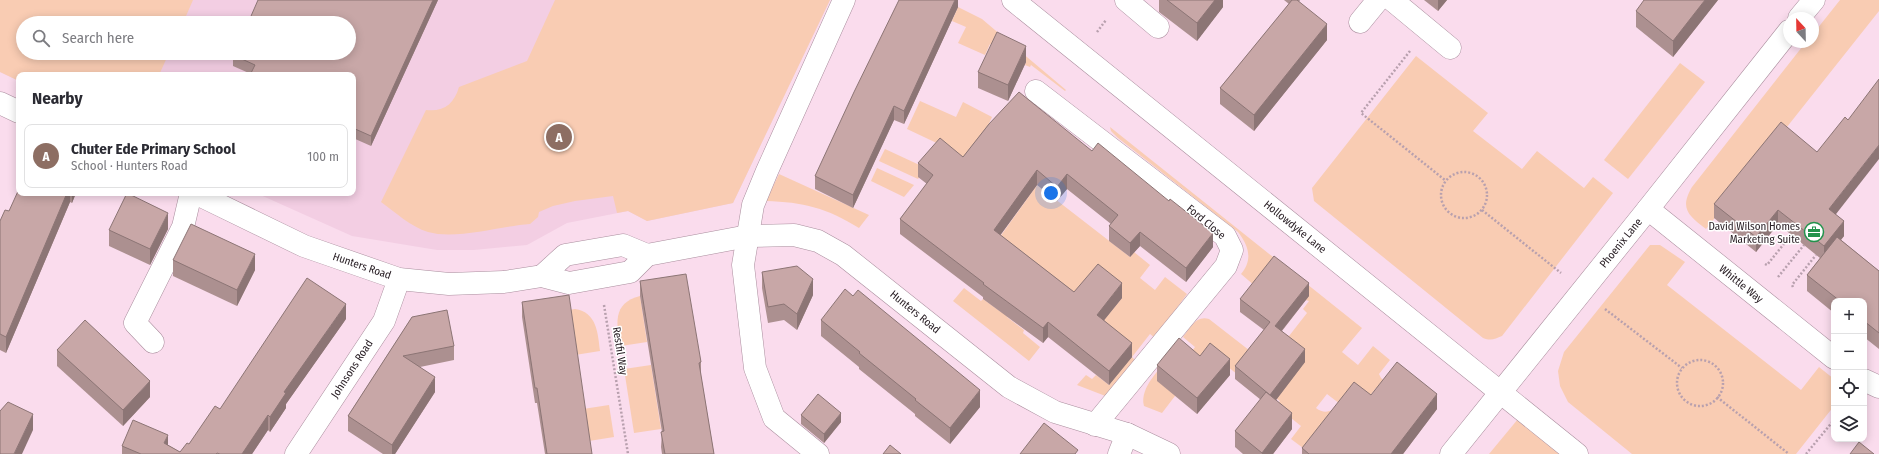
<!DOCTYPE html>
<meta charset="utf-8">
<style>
body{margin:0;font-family:"Fira Sans Condensed",sans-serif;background:#f7f7f7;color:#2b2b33}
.controls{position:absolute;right:12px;bottom:12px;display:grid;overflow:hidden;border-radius:8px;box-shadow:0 2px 10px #0003}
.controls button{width:36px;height:36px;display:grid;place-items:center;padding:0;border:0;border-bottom:1px solid #e1e1e2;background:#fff;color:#2b2b33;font:20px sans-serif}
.compass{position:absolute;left:1783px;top:12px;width:36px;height:36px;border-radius:50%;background:#fff;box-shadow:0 2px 10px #0003;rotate:338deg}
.you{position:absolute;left:1051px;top:193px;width:14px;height:14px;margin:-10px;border:3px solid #fff;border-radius:50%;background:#1a73e8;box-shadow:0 0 0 6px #1a73e833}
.badge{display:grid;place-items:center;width:26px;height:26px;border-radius:50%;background:#0b8043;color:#fff;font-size:13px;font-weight:700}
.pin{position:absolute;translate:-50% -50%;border:2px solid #fff;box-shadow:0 1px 4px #0006}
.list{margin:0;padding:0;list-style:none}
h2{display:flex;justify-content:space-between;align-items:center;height:52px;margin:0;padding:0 16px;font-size:17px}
h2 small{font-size:13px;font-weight:400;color:#7c7c81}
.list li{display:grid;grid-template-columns:26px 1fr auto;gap:12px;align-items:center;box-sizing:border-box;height:64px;margin:0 8px 8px;padding:0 8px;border:1px solid #e1e1e2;border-radius:8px}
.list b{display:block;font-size:15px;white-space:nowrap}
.list p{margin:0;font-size:13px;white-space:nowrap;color:#7c7c81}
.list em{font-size:13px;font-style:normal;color:#7c7c81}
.icon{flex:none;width:22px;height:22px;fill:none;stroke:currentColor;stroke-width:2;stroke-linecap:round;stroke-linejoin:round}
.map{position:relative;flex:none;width:1879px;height:454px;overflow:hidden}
.search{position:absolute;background:#fff;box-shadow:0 2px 10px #0003;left:16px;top:16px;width:340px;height:44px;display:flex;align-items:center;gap:10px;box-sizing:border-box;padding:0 14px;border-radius:22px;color:#7c7c81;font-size:15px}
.panel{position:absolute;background:#fff;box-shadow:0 2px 10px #0003;left:16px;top:72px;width:340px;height:124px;border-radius:8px}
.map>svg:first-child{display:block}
.built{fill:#f3cee3;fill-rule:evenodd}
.green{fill:#f9ccb3;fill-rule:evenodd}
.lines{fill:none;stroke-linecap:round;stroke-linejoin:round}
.minor-casing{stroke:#aa8e9e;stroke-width:23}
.path{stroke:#b8a0ae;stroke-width:2.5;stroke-dasharray:2 2;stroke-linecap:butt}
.minor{stroke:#fff;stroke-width:22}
.wall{fill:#ac9090}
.shaded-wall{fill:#8c7575}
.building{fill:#c8a7a7;stroke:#8c7575}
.labels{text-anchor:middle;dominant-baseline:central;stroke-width:3;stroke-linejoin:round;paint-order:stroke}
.street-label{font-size:11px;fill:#2b2127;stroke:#fff}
.poi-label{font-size:11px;fill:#2b2127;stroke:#fff;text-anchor:end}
</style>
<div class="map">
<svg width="1879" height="454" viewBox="0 0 1879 454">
<rect width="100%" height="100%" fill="#fadced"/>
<path class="built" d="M0,0H830L733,203L647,221L628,211L567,223L527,245L474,250H437L352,236L256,193H353V75H19V81L0,72ZM23,23H349V53H23Z"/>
<g class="green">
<path d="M0,0H193L183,23H23V53H169L159,75H19V81L0,72Z"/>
<path d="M555,0H830L733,203L647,221L628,211L617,213L613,196L575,201L553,206L539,212L538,217L530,224C501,226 456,240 428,232C411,227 395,212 381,202L426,110C444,112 454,104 459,87L527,61Z"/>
<path d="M1840,0H1879V11L1706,229C1689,216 1679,209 1692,187L1806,42H1813V34Z"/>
<path d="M958,7L982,19L1066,90L1065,91L1031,65L1030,67L1025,65L1026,62L990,44L985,55L958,43L966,27L952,21Z"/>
<path d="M1416,56L1488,113L1473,131L1522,169L1537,151L1584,188L1593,177L1613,193L1502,336C1495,339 1491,341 1483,338L1314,201L1312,188Z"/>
<path d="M1680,63L1705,82L1628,179L1604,160Z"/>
<path d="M920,101L956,117L963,102L992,117L980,143L961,165L943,146L907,129Z"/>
<path d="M1110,127L1362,328L1342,352L1358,365L1373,346L1390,360L1379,374L1381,378L1386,382L1379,391L1376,388L1369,397L1311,454L1291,439L1301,426L1276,406L1280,401L1238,375L1211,353L1201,364L1190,354L1195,347L1183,337C1190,328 1196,315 1209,319L1290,382L1284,333L1289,336L1307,313L1303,309L1309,301L1255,286L1241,274C1253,260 1249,246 1238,232L1118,138L1111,131ZM1327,394L1340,404C1333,411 1325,415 1316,408Z"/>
<path d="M885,149L926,168L918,179L879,161Z"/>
<path d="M877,168L914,185L904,197L871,181Z"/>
<path d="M779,174L869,215L859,228C827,208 803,202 766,201Z"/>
<path d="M1037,185L1130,257L1134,252L1150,265L1140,278L1155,290L1165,277L1187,294L1155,338L1150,334L1132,357L1136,361L1108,397L1077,385L1086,375L1092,379L1096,375L1109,385L1103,321L1122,298L1079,301L1008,316L1007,317L1024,330L1023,333L1040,347L1029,361L953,301L964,288L981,301L983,299L1001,312L1030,273L997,241Z"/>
<path d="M1650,245H1660L1685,262L1667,285L1801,390L1819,367L1834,379V406L1796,454H1632L1568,402L1560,386L1558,371L1564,352Z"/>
<path d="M640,296L647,342L621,346C616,325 612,303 640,296Z"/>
<path d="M575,309C597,312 598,334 600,351L575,355L569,310Z"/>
<path d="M1173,353L1175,396L1162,413L1144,406C1139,387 1162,367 1173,353Z"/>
<path d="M651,365L661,429L634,433L624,369Z"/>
<path d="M609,405L614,437L589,441L583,409Z"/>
<path d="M1518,419L1560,454H1489Z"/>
</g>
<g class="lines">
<g class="minor-casing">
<g id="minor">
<path d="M1013,0L1577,454"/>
<path d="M1126,0L1158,27"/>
<path d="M1392,0L1450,48"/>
<path d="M1799,18L1814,0"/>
<path d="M1360,22L1378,0"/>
<path d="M1036,91L1225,236L1232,250L1226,266L1095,425"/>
<path d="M0,103L19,112"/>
<path d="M195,193L304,246L399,279L449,284L504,282L542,276L569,283L630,272L647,255L748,236L794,235L818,241L843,255L1009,387L1055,412L1127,434L1169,454"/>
<path d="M1648,209L1834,358"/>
<path d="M542,276L565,255L623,245L647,255"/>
<path d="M153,342L135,323L183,227L191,193"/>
<path d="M1864,380L1879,387"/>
<path d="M296,454L384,321L399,279"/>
<path d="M818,454L774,418L755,368L743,265L753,205L767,171L844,0"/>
<path d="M1119,454L1127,434"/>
<path d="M1451,454L1648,209L1789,31"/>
</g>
</g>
<g class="path">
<path d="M1097,32L1106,20"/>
<path d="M1410,51L1361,113L1446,181"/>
<circle cx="1464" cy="195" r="23"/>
<path d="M1482,210L1561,273"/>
<path d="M1765,264L1767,265L1791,235"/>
<path d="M1778,277L1804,245"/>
<path d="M1793,287L1792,285L1816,255"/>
<path d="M604,305L628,454"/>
<path d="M1605,309L1682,368"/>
<circle cx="1700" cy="383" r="23"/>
<path d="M1717,397L1789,454"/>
<path d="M1806,454L1834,420"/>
</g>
<use href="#minor" class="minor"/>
</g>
<g class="wall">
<path d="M438,0L371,146L353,138V75L251,74L233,66V55Z"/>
<path d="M958,0V7L904,124L894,120L853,208L815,189V176Z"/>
<path d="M1159,0H1223V7L1197,41L1159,12Z"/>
<path d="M1284,0H1300L1299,2L1327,40L1254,131L1220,104V88L1289,4Z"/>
<path d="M1424,0H1447L1438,11Z"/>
<path d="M1718,0L1673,57L1636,27V11Z"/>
<path d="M1026,62L1008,101L978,88V72Z"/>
<path d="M1848,120L1836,214L1844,236L1841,240L1879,271V349L1864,337V301H1834V313L1807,291V275L1820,258L1778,224L1756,252L1714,218V204L1817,152Z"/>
<path d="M989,124L1213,247L1186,282L1140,246L1130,257L1109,241V226L1111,224L1067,189L1057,201L1037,185L1000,235L1074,292L1122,298L1104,320L1132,357L1109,385L1048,337L1043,343L983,299V297L900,234V219L927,184L918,177V163L963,157Z"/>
<path d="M19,193H76L72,203L70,202L6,353L0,350V221L9,211Z"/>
<path d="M168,229L150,265L109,246V230Z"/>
<path d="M173,260L255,270L237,306L173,276Z"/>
<path d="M762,272L813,295L797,330L784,320L768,323L762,288Z"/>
<path d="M640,281L701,362V376L714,454H662L661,447L662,432L640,296Z"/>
<path d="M1309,296L1282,331L1305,362L1276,400L1292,429L1273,454H1243L1235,447V431L1261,400L1235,379V366L1264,330L1240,312V299Z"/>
<path d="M522,302L592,454H545L537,403H535L522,317Z"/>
<path d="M412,317L454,346V360L420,367L435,392L395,454H383L348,431V416Z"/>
<path d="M346,319L286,404V408L270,432L268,430L252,454H122V446L168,445L180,452L189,444L220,409Z"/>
<path d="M821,320L980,407L950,444L915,416V414L859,369V367L821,336Z"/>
<path d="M57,350L150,397L123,426L57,366Z"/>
<path d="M1200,356L1230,375L1197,414L1157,381V365Z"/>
<path d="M1371,395L1437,409L1403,454H1302V448Z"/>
<path d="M801,415L841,422L824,443L801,424Z"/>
</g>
<g class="shaded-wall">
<path d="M433,0H438L371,146V136Z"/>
<path d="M955,0H958V7L904,124V111Z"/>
<path d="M1215,0H1223V7L1197,41V23Z"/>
<path d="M1438,0H1447L1438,11Z"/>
<path d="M1705,0H1718L1673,57V41Z"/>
<path d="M1327,24V40L1254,131V115Z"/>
<path d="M1026,46V62L1008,101V85Z"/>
<path d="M894,106V120L853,208V195Z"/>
<path d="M1879,145V159L1829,223V209Z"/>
<path d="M1037,170V185L994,244V230Z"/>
<path d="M1067,174V189L1057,201V187Z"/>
<path d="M67,193H70V202L6,353V337Z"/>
<path d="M72,193H76L72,203Z"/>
<path d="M1778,210V224L1756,252V237Z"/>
<path d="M168,213V229L150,265V249Z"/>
<path d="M1844,221V236L1824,260V246Z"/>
<path d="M1140,232V246L1130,257V243Z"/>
<path d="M1213,233V247L1186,282V268Z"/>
<path d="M255,254V270L237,306V290Z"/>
<path d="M813,279V295L797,330V314Z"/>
<path d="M1122,283V298L1097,329V315Z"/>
<path d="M1309,283V296L1275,339V326Z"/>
<path d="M346,304V319L286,404V408L270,432V417L284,392Z"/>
<path d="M1048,322V337L1043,343V328Z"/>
<path d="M1132,343V357L1109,385V371Z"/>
<path d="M1305,349V362L1270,408V395Z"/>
<path d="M1230,359V375L1197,414V398Z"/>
<path d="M435,377V392L395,454H392V445Z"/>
<path d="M150,381V397L123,426V410Z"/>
<path d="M980,390V407L950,444V428Z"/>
<path d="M1437,394V409L1403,454H1391Z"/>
<path d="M841,413V422L824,443V434Z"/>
<path d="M1292,413V429L1273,454H1262V453Z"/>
<path d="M33,414V430L22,454H14Z"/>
<path d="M268,415V430L252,454H242Z"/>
<path d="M168,435V450L164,443Z"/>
</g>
<g class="building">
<path d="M258,0H433L371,136L353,128V75H250L255,65L233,55L234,53H349V23H248Z"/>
<path d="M899,0H955L904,111L894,106L853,195L815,176L854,92Z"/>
<path d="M1167,0H1215L1197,23Z"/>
<path d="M1292,0H1297L1327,24L1254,115L1220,88Z"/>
<path d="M1644,0H1705L1673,41L1636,11Z"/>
<path d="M997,32L1026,46L1008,85L978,72Z"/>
<path d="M1879,79V145L1829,209L1844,221L1824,246L1778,210L1756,237L1714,204L1781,122L1817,152L1845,117L1848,120Z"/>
<path d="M1019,92L1092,151L1098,143L1169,201L1170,199L1213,233L1186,268L1140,232L1130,243L1109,226L1118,215L1067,174L1057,187L1037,170L994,230L1074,292L1098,264L1122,283L1097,315L1132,343L1109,371L1048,322L1043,328L983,284L984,283L900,219L933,175L918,163L940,138L963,157L989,124Z"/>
<path d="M19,189V193H67L6,337L0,334V221L5,210L9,211Z"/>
<path d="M127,193L168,213L150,249L109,230Z"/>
<path d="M191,224L255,254L237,290L173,260Z"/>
<path d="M1837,237L1879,271V333L1864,321V301H1840L1807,275Z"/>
<path d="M1274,256L1309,283L1275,326L1305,349L1270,395L1235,366L1270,322L1240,299Z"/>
<path d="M797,266L813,279L797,314L784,304L768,307L762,272Z"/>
<path d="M686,274L701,362L699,363L714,454H665L661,432L664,431L640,281Z"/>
<path d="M307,278L346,304L284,392L286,393L270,417L268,415L242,454H220L217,453L216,454H141L122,446L133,420L168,435L164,443L180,452L187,443L189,444L215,406L220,409Z"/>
<path d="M845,289L853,296L858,290L980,390L950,428L915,400L916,399L859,353L860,352L821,320Z"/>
<path d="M569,295L592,454H547L537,388H535L522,302Z"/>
<path d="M447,310L454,346L403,356L435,377L392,445L348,416L412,317Z"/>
<path d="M85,320L150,381L123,410L57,350Z"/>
<path d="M1179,338L1200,356L1210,343L1230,359L1197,398L1157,365Z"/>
<path d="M1397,362L1437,394L1391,454H1309L1302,448L1354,382L1371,395Z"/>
<path d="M1266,392L1292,413L1262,453L1235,431Z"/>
<path d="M818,394L841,413L824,434L801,415Z"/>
<path d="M8,402L33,414L14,454H0V411Z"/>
<path d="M1044,423L1078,450L1075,454H1020Z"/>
<path d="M1859,442L1874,454H1850Z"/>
<path d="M890,445L901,454H883Z"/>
</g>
<defs>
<g id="office-ring" transform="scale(1)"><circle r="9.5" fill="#fff" stroke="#22934c" stroke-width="1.5"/><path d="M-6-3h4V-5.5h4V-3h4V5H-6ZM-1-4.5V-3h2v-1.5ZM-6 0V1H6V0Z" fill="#22934c"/></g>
</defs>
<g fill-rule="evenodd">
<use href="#office-ring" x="1814" y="232"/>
</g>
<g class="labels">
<g class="street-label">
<text transform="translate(1206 222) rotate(40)">Ford Close</text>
<text transform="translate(1295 227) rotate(39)">Hollowdyke Lane</text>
<text transform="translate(1621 243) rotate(-51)">Phoenix Lane</text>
<text transform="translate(362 266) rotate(19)">Hunters Road</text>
<text transform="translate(1741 284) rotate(39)">Whittle Way</text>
<text transform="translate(915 312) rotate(39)">Hunters Road</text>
<text transform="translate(620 351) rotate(81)">Restfil Way</text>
<text transform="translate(352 369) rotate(-57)">Johnsons Road</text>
</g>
<g class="poi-label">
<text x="1800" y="226">David Wilson Homes<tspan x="1800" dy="13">Marketing Suite</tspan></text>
</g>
</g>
</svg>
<div class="controls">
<button>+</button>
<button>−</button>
<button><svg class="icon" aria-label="locate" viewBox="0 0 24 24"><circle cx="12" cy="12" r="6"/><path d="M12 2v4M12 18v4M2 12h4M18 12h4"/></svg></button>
<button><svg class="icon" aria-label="layers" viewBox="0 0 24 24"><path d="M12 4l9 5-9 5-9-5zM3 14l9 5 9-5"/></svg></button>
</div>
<svg class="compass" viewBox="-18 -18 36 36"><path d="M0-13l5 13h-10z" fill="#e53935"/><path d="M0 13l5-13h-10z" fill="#7c7c81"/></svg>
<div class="you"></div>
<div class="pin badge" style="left:559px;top:137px;background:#8d6e63">A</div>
<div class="search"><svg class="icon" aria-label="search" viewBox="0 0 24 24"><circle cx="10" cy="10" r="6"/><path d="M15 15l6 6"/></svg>Search here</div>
<section class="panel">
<h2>Nearby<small></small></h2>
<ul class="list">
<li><span class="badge" style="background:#8d6e63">A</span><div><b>Chuter Ede Primary School</b><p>School · Hunters Road</p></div><em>100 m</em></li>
</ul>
</section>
</div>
